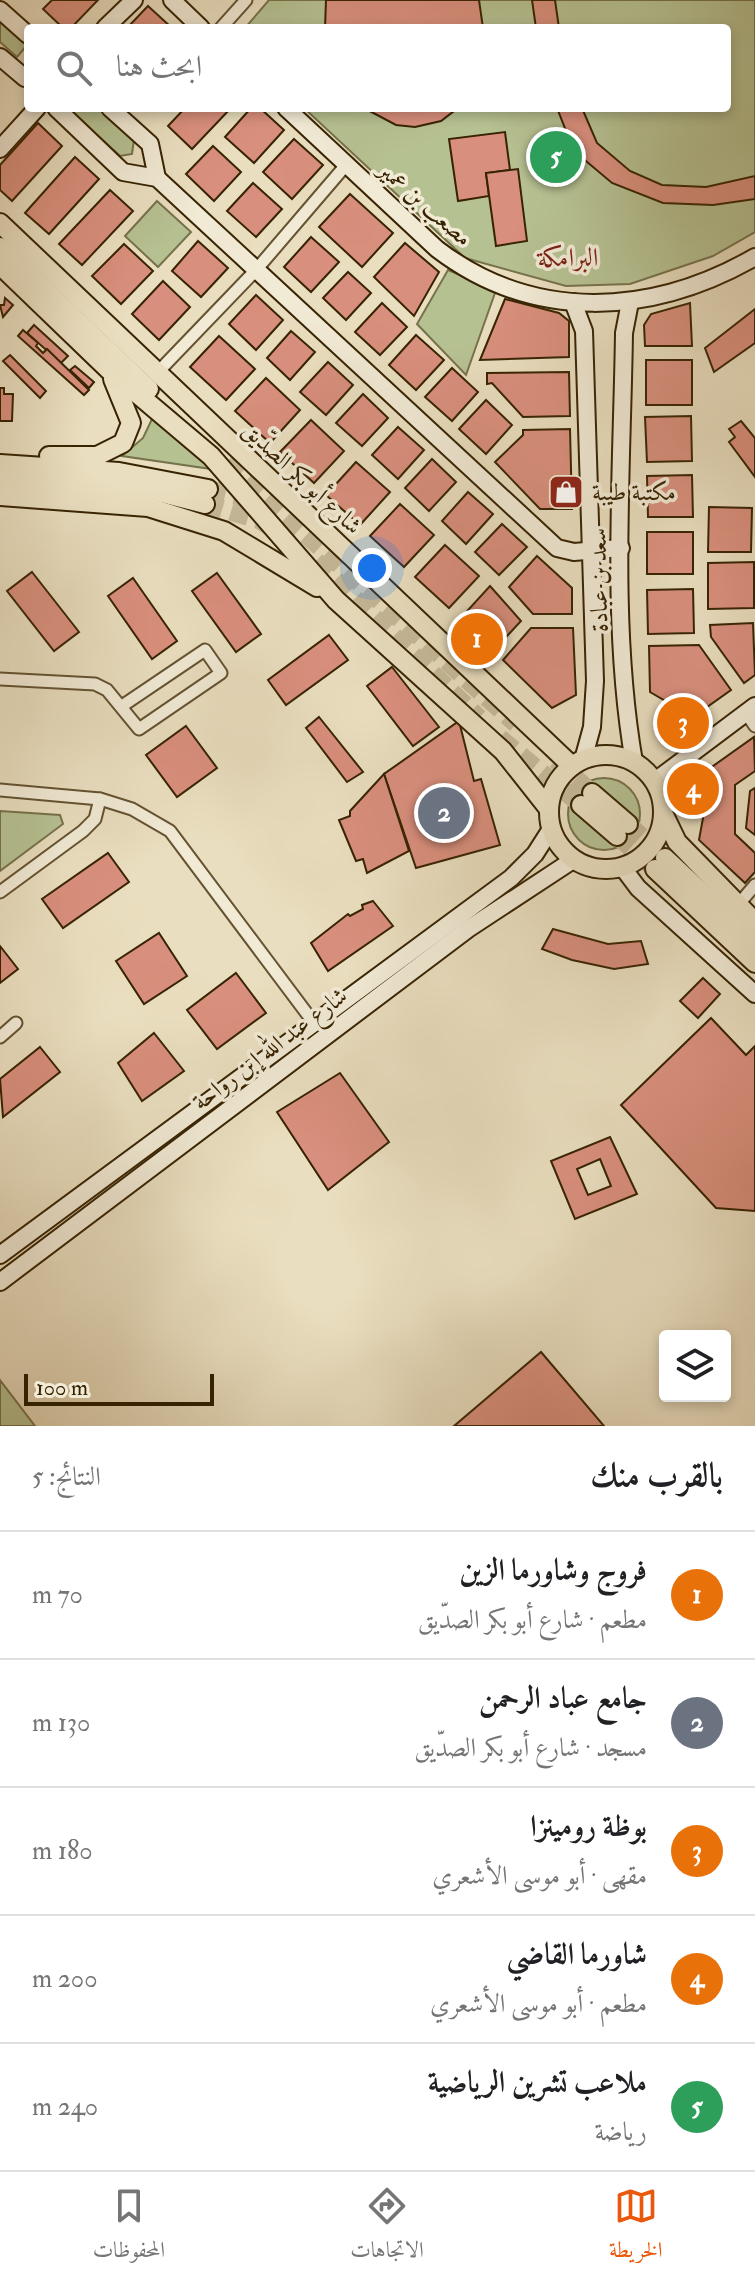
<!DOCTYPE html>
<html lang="ar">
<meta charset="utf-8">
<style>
body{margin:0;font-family:"IM FELL Double Pica",Amiri,serif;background:#f2f2f2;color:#202124;direction:rtl}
.controls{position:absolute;right:24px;bottom:24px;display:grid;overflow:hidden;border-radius:8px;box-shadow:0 4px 12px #0003}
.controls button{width:72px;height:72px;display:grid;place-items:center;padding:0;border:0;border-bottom:2px solid #e0e0e0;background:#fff;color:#202124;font:40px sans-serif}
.scale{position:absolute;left:24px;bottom:20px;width:190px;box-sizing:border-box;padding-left:8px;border:4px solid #372302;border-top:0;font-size:22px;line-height:28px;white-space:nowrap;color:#372302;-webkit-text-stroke:6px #f1ead5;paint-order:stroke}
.you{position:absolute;left:372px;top:568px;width:28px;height:28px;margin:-20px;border:6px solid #fff;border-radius:50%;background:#1a73e8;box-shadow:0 0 0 12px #1a73e833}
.badge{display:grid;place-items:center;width:52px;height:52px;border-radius:50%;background:#ea580c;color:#fff;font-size:26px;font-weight:700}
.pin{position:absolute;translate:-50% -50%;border:4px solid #fff;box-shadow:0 2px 8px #0006}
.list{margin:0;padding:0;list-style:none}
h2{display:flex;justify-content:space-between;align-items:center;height:104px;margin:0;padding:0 32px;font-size:34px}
h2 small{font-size:26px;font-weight:400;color:#757577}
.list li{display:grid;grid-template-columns:52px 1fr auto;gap:24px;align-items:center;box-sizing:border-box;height:128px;padding:0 32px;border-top:2px solid #e0e0e0}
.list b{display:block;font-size:30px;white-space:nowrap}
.list p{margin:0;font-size:26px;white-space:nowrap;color:#757577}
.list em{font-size:26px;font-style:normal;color:#757577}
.icon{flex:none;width:44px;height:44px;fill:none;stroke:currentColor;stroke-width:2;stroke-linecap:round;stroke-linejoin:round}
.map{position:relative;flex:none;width:755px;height:1426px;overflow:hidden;direction:ltr}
.search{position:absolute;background:#fff;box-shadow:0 4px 12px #0003;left:24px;right:24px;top:24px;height:88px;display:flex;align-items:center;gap:20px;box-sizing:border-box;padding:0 28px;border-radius:8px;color:#757577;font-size:30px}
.sheet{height:744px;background:#fff}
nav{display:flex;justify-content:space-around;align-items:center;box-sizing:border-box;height:112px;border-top:2px solid #e0e0e0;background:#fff;font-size:22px;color:#757577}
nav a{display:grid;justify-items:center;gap:4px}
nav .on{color:#ea580c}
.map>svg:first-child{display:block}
.green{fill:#b6c192;stroke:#76724a;stroke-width:2}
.building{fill:#d98f7d;stroke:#372302;stroke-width:2;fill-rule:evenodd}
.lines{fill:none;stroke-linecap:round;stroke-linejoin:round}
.primary-tunnel{stroke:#c5b999;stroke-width:18;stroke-dasharray:18 9;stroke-linecap:butt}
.street-casing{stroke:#645231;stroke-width:15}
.secondary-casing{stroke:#372302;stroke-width:20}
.primary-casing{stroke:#372302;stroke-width:22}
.street{stroke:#f1ead5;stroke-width:11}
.secondary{stroke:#f1ead5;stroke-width:16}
.primary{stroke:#e9debf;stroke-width:18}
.labels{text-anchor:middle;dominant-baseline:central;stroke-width:7;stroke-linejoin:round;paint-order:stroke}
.street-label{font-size:24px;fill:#372302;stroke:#f1ead5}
.poi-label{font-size:24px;fill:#372302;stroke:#f1ead5;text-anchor:start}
.neighbourhood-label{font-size:26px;fill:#7a1f14;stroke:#f1ead5}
</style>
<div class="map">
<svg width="755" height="1426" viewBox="0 0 755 1426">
<rect width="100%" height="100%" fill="#e9debf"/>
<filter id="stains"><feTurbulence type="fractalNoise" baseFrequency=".0025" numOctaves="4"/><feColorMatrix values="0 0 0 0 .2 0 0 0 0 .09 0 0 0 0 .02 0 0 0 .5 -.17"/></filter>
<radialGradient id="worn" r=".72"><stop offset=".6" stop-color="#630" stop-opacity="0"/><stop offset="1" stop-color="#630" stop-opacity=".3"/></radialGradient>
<g class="green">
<path d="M269,0H755V232L713,256L630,284L566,286L465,258L304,108H727V28H245Z"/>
<path d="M0,18L28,44L17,57L0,42Z"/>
<path d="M98,108L134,140L132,154L120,156L69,109Z"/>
<path d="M157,201L191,232L158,267L125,236Z"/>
<path d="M448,270L496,290L466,375L417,324Z"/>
<path d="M153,417L211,469L122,456L143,438Z"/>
<circle cx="604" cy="814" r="36"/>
<path d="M0,811L60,815L63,824L0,871Z"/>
<path d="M0,1380L35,1426H0Z"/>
</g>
<g class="building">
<path d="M52,0H98L71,28H63L43,9Z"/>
<path d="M326,0H479L483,28H325Z"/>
<path d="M532,0H555L559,28H536Z"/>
<path d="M148,6L172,28H127Z"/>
<path d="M185,108H231L192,149L168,126Z"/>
<path d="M251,108H260L284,130L254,163L225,137Z"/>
<path d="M364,108H458L441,121L415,127L396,125Z"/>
<path d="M557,108H582L597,143L630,171L662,185L706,187L755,176V199L713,205L663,203L612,183L574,151Z"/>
<path d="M38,123L62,146L12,201L0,190V165Z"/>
<path d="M505,132L510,170L486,173L489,196L458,201L449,139Z"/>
<path d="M294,139L323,165L292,199L263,172Z"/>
<path d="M213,146L241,172L214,201L186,174Z"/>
<path d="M75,157L99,179L49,234L25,213Z"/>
<path d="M518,169L527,241L496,246L486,173Z"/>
<path d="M253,183L282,209L256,237L227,211Z"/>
<path d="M110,190L133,211L82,265L59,244Z"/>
<path d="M350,194L393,233L362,267L319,227Z"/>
<path d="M311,237L339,262L311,292L284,267Z"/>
<path d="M198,241L228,268L201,297L172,271Z"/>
<path d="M405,243L439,272L414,316L374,277Z"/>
<path d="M124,244L153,271L121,304L92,276Z"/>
<path d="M348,272L371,293L346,320L323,298Z"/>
<path d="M163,281L190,307L159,340L132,314Z"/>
<path d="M256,295L283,320L256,350L229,324Z"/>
<path d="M5,298L13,305L3,317L0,305H4Z"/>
<path d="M505,299L559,313L569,321V357L480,360Z"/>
<path d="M382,303L407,327L380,355L355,332Z"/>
<path d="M690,303L692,346H645L644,325L651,314Z"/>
<path d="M755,309V343L714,372L705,348Z"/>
<path d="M34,325L68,356L61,363L27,333Z"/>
<path d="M23,330L38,343L36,346L43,353L47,349L89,390L84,395L18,336Z"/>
<path d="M291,331L315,352L290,380L267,358Z"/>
<path d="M416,335L444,360L416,390L389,365Z"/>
<path d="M219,336L255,369L226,400L190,367Z"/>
<path d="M10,355L46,391L40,398L3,361Z"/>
<rect x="646" y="360" width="46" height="45"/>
<path d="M328,362L353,385L326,415L300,392Z"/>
<path d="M75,366L94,382L89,388L70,370Z"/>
<path d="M452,368L478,392L452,421L425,397Z"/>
<path d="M569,372L570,416L523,417L492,383L487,384V373Z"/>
<path d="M266,378L300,410L270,443L235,411Z"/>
<path d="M0,388H4V394H13L12,421H0Z"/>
<path d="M363,394L388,418L362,446L336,423Z"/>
<path d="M486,400L512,425L486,454L459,429Z"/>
<path d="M691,416L692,461L647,462L645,417Z"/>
<path d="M311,420L344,451L314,483L280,452Z"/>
<path d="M741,421L755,438V477L729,442L735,437L729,429Z"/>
<path d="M398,427L424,450L398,479L372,455Z"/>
<path d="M570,429L572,509H540L495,462L523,435V430Z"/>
<path d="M432,459L456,482L429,511L405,488Z"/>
<path d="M356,462L390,492L360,525L326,495Z"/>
<path d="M692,475L693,517H648L647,476Z"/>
<path d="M468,492L493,514L466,544L442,521Z"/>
<path d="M400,504L434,535L404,567L370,536Z"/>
<path d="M709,507L752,508L751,552H708Z"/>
<path d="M502,524L527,547L499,575L475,552Z"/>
<rect x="647" y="532" width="46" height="42"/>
<path d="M445,545L479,576L449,608L415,577Z"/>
<path d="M537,556L572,588V614H533L509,587Z"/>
<path d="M754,562V608L708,609V563Z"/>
<path d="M32,572L79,632L54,651L7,591Z"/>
<path d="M217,573L261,634L236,652L192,591Z"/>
<path d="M133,578L177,641L152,659L108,596Z"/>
<path d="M490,586L521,621L493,651L459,620Z"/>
<path d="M693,589L694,633L648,634L647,590Z"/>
<path d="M753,623L755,675L744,683L711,637L710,625Z"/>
<path d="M531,628H573L576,695L552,708L503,660Z"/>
<path d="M329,635L348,660L286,705L268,680Z"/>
<path d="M699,645L731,690L693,717L650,692L649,646Z"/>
<path d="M392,667L439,727L413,746L367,686Z"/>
<path d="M319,717L363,772L347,782L306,728Z"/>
<path d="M459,721L474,781L481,779L500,845L416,868L384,774Z"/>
<path d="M186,726L217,768L177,797L146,755Z"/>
<path d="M754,737L755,771L735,785V834L755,853V872L745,883L699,840L705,807L699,776Z"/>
<path d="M384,774L409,851L367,873L363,859L356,861L339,820L350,816V811Z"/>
<path d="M755,788V835L746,828L750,791Z"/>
<path d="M108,853L129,882L63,928L42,899Z"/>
<path d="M373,901L393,926L328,971L311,943L348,914L350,916L363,909L362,905Z"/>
<path d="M553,929L608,944L641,941L648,964L614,969L572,960L542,949Z"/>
<path d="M159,933L187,976L144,1004L116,961Z"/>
<path d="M0,946L18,969L0,983Z"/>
<path d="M236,973L266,1013L217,1049L187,1010Z"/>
<path d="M703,978L720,994L698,1018L680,1001Z"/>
<path d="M711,1018L746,1055L755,1046V1211L716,1208L621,1105Z"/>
<path d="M154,1033L184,1071L142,1101L118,1063Z"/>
<path d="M40,1047L60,1072L3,1117L0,1079Z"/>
<path d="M340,1073L389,1142L328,1190L277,1112Z"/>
<path d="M610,1137L637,1194L575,1219L551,1161ZM600,1159L611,1186L588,1195L577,1169Z"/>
<path d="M541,1352L604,1426H454Z"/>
</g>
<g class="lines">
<g class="primary-tunnel">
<path d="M226,463L516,724"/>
<path d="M208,489L253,499"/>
<path d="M205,504L259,520L273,529"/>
<path d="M316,561L479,718"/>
<path d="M500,738L581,805"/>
<path d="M556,760L592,793"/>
<path d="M628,824L665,858"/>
<path d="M617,836L655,869"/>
</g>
<g class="street-casing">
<g id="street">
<path d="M221,28L246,0"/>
<path d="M158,372L256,270L346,165"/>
<path d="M0,679L95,684L107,690L139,729L221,673L205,650L122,706"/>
<path d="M746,713L755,726"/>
<path d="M0,790L100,799L132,809L170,831L314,1023"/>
<path d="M0,892L83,831L95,819L100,799"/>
<path d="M737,906L755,885"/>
<path d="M0,1037L16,1023"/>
</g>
</g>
<g class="secondary-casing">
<g id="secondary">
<path d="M172,0L201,28"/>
<path d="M0,10L28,35"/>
<path d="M105,28L134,0"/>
<path d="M0,57L25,78"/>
<path d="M56,108L123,172L157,178L557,548L574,552L621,548"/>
<path d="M110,108L150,144L157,178"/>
<path d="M286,108L437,249C534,323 652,316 755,257"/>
<path d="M0,149L37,108"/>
<path d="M573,302L584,331L595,681L592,727L583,760"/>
<path d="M630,302L624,333C622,473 610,624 634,762"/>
<path d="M655,781L755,706"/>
<path d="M623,868L638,888L755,994"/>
<path d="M0,1255L511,878L535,854L551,829"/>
<path d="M0,1282L468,929L573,860"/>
</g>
</g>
<g class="primary-casing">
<g id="primary">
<path d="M0,223L572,766"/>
<path d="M0,247L149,389"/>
<path d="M0,265L108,369L211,456L336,600L503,751L548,808"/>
<path d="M49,456H97L123,443L131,423L113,379"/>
<path d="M0,464L119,472L208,489"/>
<path d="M0,479L158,492L205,504"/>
<path d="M0,496L148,507L224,531L317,587"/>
<circle cx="606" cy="812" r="57"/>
<path d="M592,793L628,824"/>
<path d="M581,805L617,836"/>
<path d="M664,815L677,842L755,922"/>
<path d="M665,858L755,942"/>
<path d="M655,869L755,963"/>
</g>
</g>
<use href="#street" class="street"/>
<use href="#secondary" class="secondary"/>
<use href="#primary" class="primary"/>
</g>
<defs>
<g id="shop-square" transform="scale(1.8)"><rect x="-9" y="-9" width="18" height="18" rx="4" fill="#8f2418" stroke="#f1ead5"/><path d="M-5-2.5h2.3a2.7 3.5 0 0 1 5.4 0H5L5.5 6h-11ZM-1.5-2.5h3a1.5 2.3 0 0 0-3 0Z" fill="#fff"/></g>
</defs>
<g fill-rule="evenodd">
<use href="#shop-square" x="566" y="492"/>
</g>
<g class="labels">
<g class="street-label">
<text transform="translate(425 204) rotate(41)">مصعب بن عمير</text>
<text transform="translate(302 478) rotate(43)">شارع أبو بكر الصدّيق</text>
<text transform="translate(599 580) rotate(-91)">سعد بن عبادة</text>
<text transform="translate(270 1049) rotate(-37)">شارع عبد الله إبن رواحة</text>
</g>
<g class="poi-label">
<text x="592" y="492">مكتبة طيبة</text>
</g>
<g class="neighbourhood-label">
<text x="568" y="258">البرامكة</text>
</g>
</g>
<rect width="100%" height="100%" filter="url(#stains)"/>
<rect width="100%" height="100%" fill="url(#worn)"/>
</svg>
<div class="controls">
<button><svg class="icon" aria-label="layers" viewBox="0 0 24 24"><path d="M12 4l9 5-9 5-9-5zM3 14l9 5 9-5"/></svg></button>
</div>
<div class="scale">100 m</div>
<div class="you"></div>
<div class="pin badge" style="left:477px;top:639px;background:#e8710a">1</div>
<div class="pin badge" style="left:444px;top:813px;background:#6b7280">2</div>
<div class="pin badge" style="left:683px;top:723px;background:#e8710a">3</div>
<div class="pin badge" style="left:693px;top:789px;background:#e8710a">4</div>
<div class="pin badge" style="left:556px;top:157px;background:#2e9e5b">5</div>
<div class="search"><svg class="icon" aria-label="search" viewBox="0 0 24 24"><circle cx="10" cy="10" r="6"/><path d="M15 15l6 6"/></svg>ابحث هنا</div>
</div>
<section class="sheet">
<h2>بالقرب منك<small>النتائج: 5</small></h2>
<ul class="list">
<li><span class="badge" style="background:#e8710a">1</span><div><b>فروج وشاورما الزين</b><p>مطعم · شارع أبو بكر الصدّيق</p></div><em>70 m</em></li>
<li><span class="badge" style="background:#6b7280">2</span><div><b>جامع عباد الرحمن</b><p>مسجد · شارع أبو بكر الصدّيق</p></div><em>130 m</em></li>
<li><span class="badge" style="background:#e8710a">3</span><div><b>بوظة رومينزا</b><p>مقهى · أبو موسى الأشعري</p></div><em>180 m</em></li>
<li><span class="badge" style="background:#e8710a">4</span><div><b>شاورما القاضي</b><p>مطعم · أبو موسى الأشعري</p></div><em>200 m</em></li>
<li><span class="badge" style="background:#2e9e5b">5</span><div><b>ملاعب تشرين الرياضية</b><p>رياضة</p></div><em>240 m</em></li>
</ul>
</section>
<nav>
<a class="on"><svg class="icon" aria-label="map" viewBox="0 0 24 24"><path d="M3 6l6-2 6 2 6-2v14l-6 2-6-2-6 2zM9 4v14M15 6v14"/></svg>الخريطة</a>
<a><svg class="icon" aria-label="directions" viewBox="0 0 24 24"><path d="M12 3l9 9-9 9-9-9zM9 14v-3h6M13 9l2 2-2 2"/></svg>الاتجاهات</a>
<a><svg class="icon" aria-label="saved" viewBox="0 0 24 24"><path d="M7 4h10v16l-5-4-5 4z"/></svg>المحفوظات</a>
</nav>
